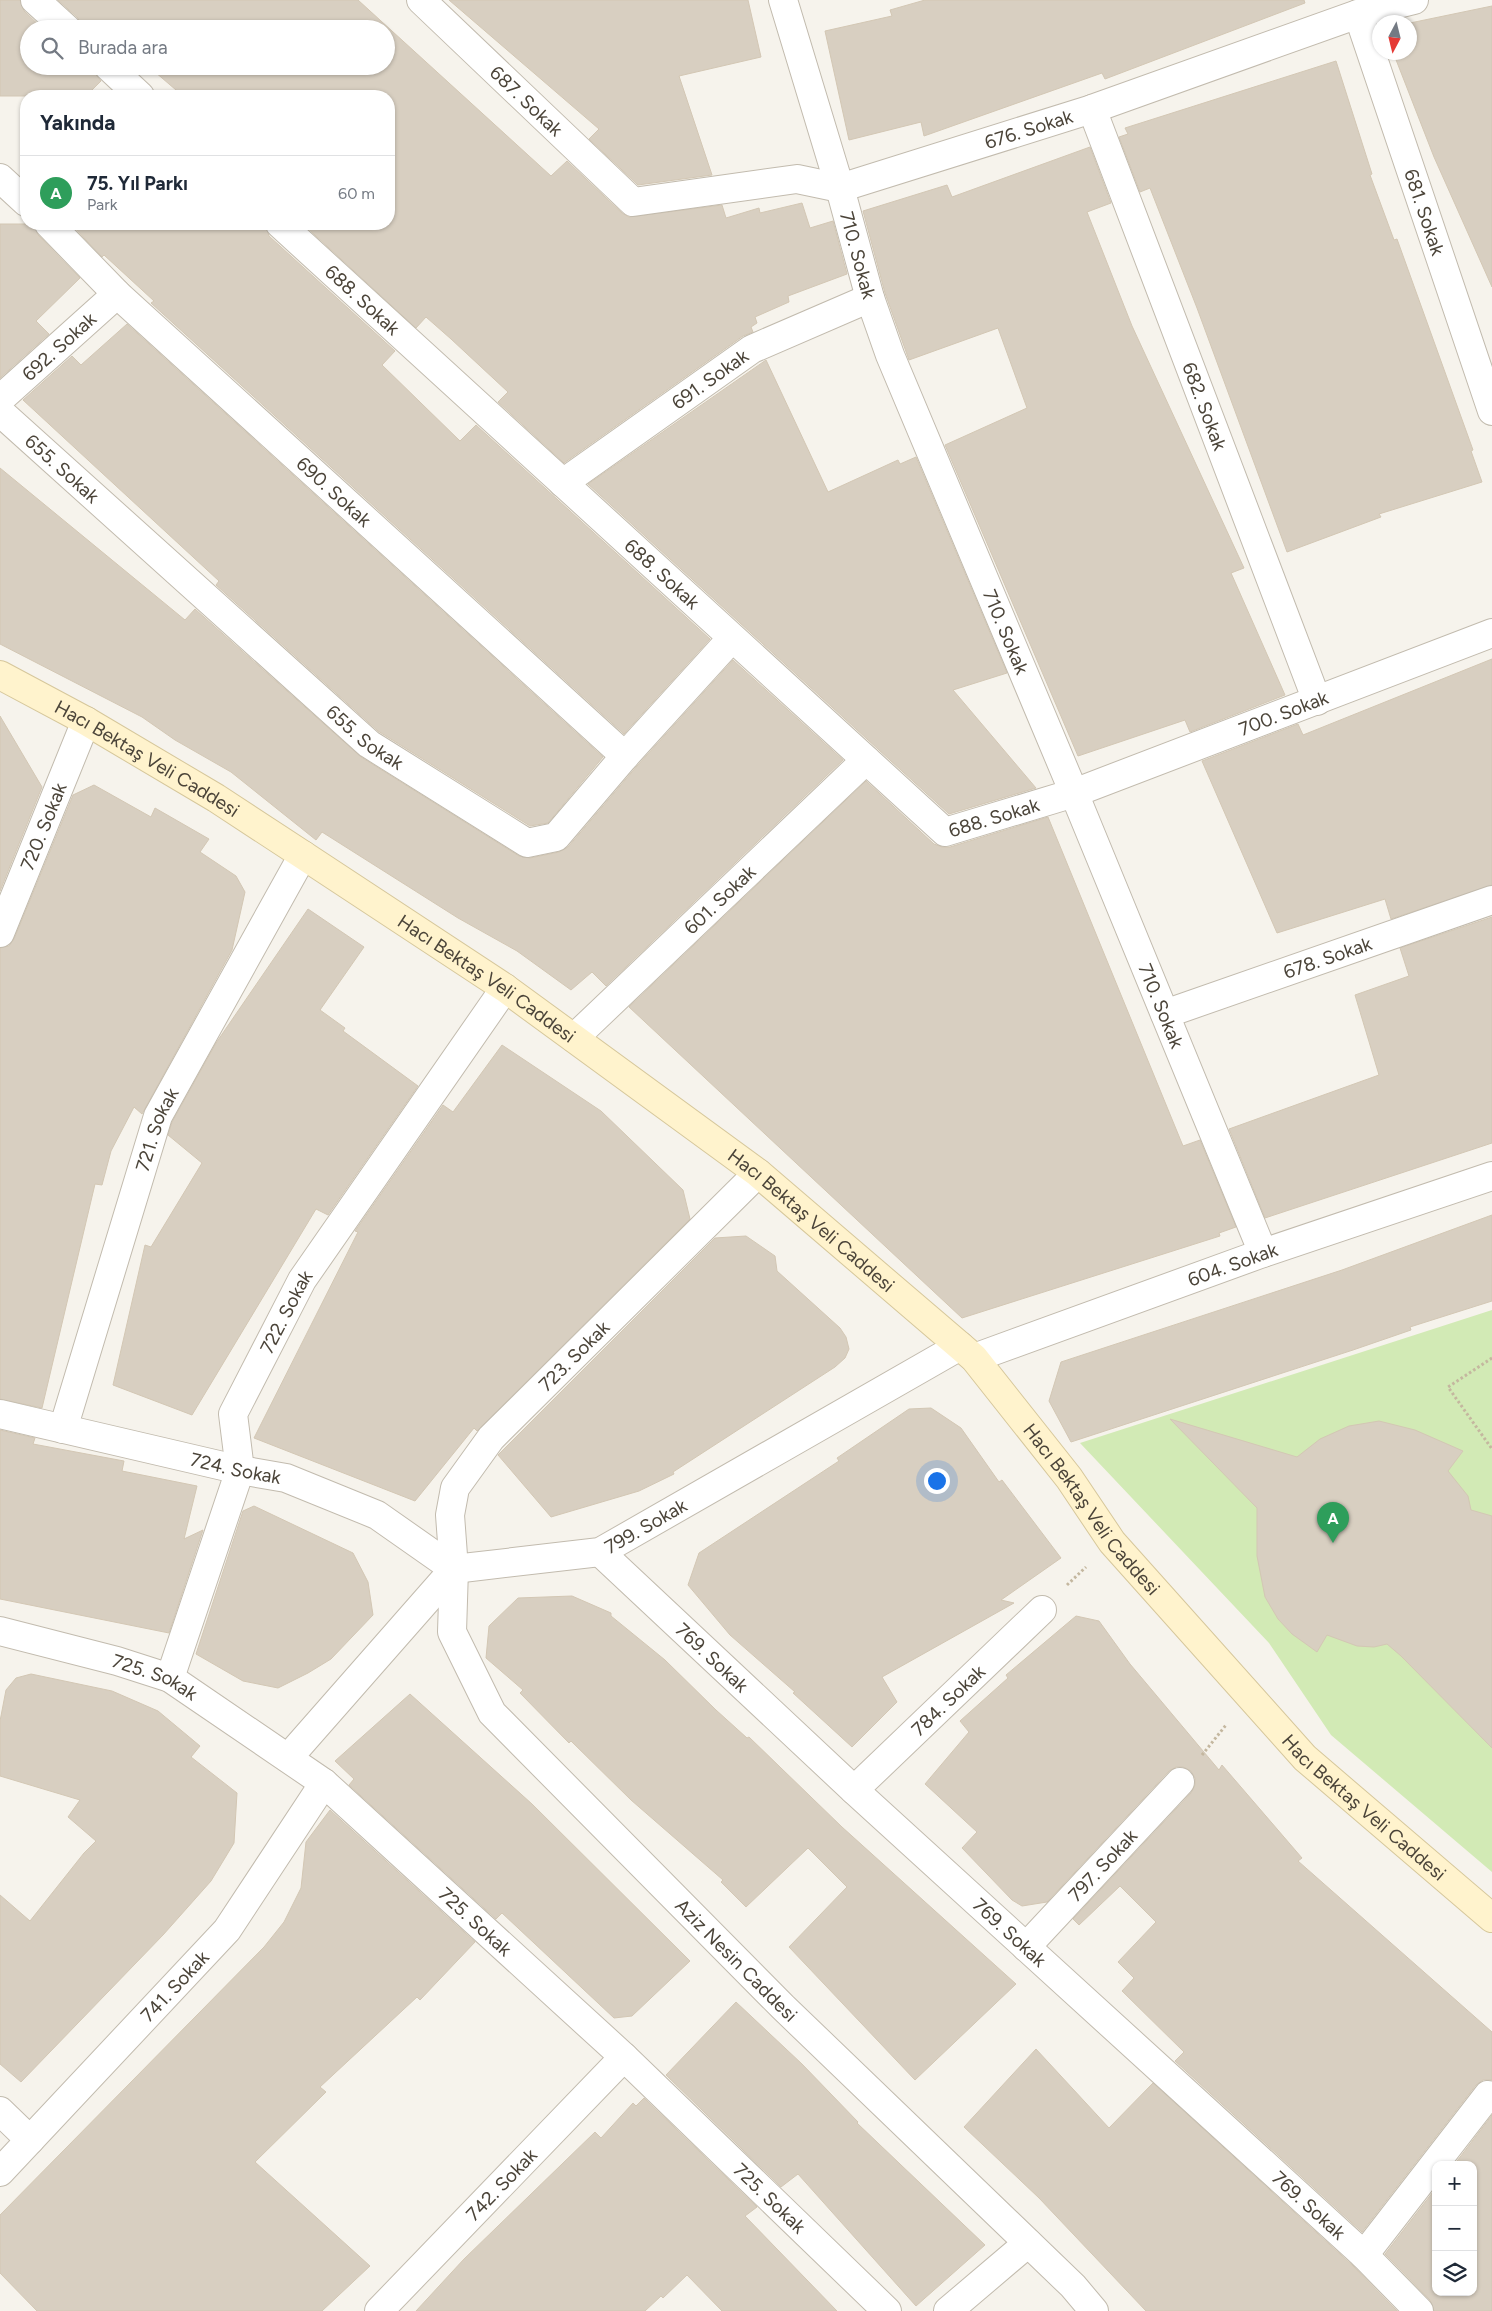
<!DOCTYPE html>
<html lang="tr">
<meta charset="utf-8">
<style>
body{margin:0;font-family:Figtree,sans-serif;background:#f2f2f3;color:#1f2937}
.controls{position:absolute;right:15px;bottom:15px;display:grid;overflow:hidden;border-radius:10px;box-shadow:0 1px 4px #0004}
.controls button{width:45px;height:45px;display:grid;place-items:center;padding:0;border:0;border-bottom:1px solid #e0e1e3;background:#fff;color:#1f2937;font:25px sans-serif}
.compass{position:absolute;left:1372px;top:15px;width:45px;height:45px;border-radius:50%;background:#fff;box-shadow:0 1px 4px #0004;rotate:187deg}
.you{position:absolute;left:936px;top:1480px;width:18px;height:18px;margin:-12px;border:4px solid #fff;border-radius:50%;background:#1a73e8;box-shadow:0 0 0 8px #1a73e833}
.badge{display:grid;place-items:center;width:32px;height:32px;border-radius:50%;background:#fc3f1d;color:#fff;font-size:16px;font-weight:700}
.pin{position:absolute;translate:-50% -41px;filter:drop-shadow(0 1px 2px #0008)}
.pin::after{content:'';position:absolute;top:26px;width:18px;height:15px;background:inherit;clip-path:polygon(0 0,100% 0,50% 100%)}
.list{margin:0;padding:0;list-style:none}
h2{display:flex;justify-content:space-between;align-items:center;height:65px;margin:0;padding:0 20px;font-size:21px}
h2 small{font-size:16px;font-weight:400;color:#747a83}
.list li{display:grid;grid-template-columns:32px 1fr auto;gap:15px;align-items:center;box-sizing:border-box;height:75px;padding:0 20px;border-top:1px solid #e0e1e3}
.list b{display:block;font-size:19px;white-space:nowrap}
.list p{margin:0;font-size:16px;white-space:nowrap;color:#747a83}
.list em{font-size:16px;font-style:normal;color:#747a83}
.icon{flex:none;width:28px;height:28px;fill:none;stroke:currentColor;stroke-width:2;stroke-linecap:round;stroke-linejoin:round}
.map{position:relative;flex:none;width:1492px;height:2311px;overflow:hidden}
.search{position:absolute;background:#fff;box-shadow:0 1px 4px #0004;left:20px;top:20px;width:375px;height:55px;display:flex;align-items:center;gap:12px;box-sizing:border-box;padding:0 18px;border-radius:28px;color:#747a83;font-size:19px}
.panel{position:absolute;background:#fff;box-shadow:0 1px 4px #0004;left:20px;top:90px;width:375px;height:140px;border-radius:20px}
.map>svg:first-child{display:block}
.green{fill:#d2eab5}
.building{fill:#d8cfc1;stroke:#d3c7b4}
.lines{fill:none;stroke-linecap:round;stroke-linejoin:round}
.minor-casing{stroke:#c2bbae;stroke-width:30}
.tertiary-casing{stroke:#c2bbae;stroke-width:30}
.secondary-casing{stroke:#d6c79b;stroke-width:30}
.path{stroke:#c4b79f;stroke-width:3;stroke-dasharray:2.5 2.5;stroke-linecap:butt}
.minor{stroke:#fff;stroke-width:28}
.tertiary{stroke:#fff;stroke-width:28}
.secondary{stroke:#fff3cd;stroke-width:28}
.labels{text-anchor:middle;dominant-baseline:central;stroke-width:4.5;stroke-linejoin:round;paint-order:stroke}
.street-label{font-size:19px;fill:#4b4439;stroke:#fff}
</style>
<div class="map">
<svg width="1492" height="2311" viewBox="0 0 1492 2311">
<rect width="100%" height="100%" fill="#f6f3ec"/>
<path class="green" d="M1492,1310V1872L1331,1735L1269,1643L1080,1443Z"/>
<g class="building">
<path d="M0,0H20L24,11L43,29H29V66H93V71L101,81L86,96H0Z"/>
<path d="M58,0H358L551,176L567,161L622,213L629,217L722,205L726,218L759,208L760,213L802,203L810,228L833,221L847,274L788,296L789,302L755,317L757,323L751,327L753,332L743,336L564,463L498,402L508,392L451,339L426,317L416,328L303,224H389V96H183L148,66H386V29H82L78,18Z"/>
<path d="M449,0H748L761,57L679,76L712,175L638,185L589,139L599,129Z"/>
<path d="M925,0H1304L1305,3L1105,79L1102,73L924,136L921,122L849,140L825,31L892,16L890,10Z"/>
<path d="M1492,6V287L1434,157L1393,52H1410V23Z"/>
<path d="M1336,61L1372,174L1370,175L1394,240L1397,239L1473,450L1471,451L1482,482L1379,514L1381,517L1287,552L1197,308L1150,188L1140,192L1119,137L1128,134L1125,128Z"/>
<path d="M1090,147L1111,203L1087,212L1132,326L1244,568L1231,573L1285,695L1190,732L1185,720L1078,756L945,445L1027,408L998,328L909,360L885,293L863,211L947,185L952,197Z"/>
<path d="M0,224H34L38,235L80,278L36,321L49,334L0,378Z"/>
<path d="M71,224H265L269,236L395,351L382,365L460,441L476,425L710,639L624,734L151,303L154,301L104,255L102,257Z"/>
<path d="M127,324L603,757L548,823L530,826L378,731L216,585L219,581L23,400L72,356L81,365Z"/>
<path d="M766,360L828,492L898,460L900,464L916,457L1007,673L953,690L1036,788L949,814L588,484Z"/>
<path d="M0,468L185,620L195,609L361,757L519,856L530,858L559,852L568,847L637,766L733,660L843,760L606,986L592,972L571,990L517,951L458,918L322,832L316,840L231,772L175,740L142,717L0,644Z"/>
<path d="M1492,659V885L1391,919L1385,899L1277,933L1202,761L1298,724L1303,735Z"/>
<path d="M0,716L42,787L0,891Z"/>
<path d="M866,781L934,844L942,847H950L1048,817L1183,1146L1200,1140L1236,1227L1219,1233L1220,1236L962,1318L629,1007Z"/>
<path d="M94,785L151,817L155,808L209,839L200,852L236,876L245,892L232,950L142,1114L134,1107L111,1151L102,1185L95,1184L42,1408L0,1399V948L9,946L14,939L73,795Z"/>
<path d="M308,909L364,947L320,1010L345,1028L343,1031L418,1086L328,1215L316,1209L192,1415L113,1385L145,1245L151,1247L202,1163L168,1135L172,1122L216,1043Z"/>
<path d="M1492,917V1143L1265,1218L1229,1129L1379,1075L1355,995L1409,976L1400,948Z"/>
<path d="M502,1045L601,1111L683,1190L690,1219L477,1431L474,1428L415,1501L254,1438L358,1232L355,1231L443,1105L453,1112Z"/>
<path d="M1492,1215V1301L1410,1327L1411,1330L1353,1350L1071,1442L1049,1401L1061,1362L1342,1270Z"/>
<path d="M746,1236L775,1256L777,1271L840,1328L846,1337L849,1349L845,1358L835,1367L673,1472L674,1474L639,1491L551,1517L498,1455L715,1238Z"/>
<path d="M931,1408L961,1428L999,1482L1002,1480L1061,1558L1001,1600L1014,1603L882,1677L897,1702L852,1747L793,1693L795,1692L730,1635L688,1585L699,1553L839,1461L837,1458L909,1409Z"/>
<path d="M1170,1419L1297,1457L1320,1439L1349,1426L1379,1421L1415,1430L1463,1451L1448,1471L1468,1496L1471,1510L1492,1516V1748L1401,1656L1387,1644L1374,1647L1357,1646L1327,1635L1317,1652L1292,1634L1278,1619L1265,1597L1257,1556V1508Z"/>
<path d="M0,1430L35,1438L33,1444L124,1461L122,1471L197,1486L184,1539L203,1530L169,1633L0,1599Z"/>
<path d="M254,1506L353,1553L368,1582L373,1615L331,1659L308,1673L278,1688L243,1681L196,1654L243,1511Z"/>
<path d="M572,1596L611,1613V1616L665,1660L716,1710L747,1738L749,1737L842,1827L1016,1984L915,2080L789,1947L847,1887L808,1848L746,1907L721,1882L723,1880L631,1800L571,1741L569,1743L520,1693L523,1690L486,1658L489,1626L518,1598Z"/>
<path d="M1076,1616L1099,1621L1130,1664L1219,1770L1222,1765L1302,1858L1298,1861L1492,2032V2080H1483L1476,2085L1362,2232L1175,2061L1184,2052L1122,1991L1134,1978L1118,1962L1156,1922L1120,1886L1079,1925L1073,1919L1191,1793L1195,1785V1778L1191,1771L1183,1767H1176L1169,1771L1047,1902L1022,1906L1012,1900L962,1848L977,1832L925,1784L969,1732L960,1721L1008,1678L1006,1675Z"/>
<path d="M31,1674L112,1691L158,1711L200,1746L191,1757L237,1793L234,1843L211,1881L163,1935L21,2082L0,2064V1895L30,1921L84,1853L96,1841L68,1817L80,1800L0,1776V1721L6,1690L16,1678Z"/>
<path d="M410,1694L532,1804L690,1961L632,2016L614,2018L502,1913L496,1919L349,1785L354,1779L335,1761Z"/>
<path d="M330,1810L475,1942L420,2000L417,1997L320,2087L326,2092L255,2162L370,2266L322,2311H37L0,2273V2215L264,1947L284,1922L301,1888L306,1842Z"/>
<path d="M736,2002L802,2064L858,2122L857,2123L985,2245L916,2306L798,2174L781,2187L666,2075Z"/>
<path d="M1036,2049L1109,2128L1153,2083L1353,2266L1397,2311H1146L1039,2198L964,2127Z"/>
<path d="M644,2098L757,2207L745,2216L837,2311H722L687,2275L663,2298L661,2296L645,2311H416L464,2259L595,2132L601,2138L633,2103L636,2106Z"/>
<path d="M1492,2115V2311H1434L1430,2300L1385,2254L1436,2188V2292H1473V2165H1454Z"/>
</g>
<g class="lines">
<g class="minor-casing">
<g id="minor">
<path d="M35,0L67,29"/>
<path id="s1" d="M421,0L633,202L797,179L840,188L1092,109L1358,14L1414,0"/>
<path id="s2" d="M783,0L840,188L870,298L890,355L1074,793L1263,1253"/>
<path id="s3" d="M1358,14L1492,411"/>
<path d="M108,66L140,96"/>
<path id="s4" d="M1092,109L1317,701"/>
<path d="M0,178L26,202"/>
<path id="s5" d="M49,224L117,294L625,756"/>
<path id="s6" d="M280,224L945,832L1074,793L1492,633"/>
<path id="s7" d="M0,399L117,294"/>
<path id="s8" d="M0,412L369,744L527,843L556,837L625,756L732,638"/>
<path id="s9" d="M563,483L752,349L870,298"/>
<path id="s10" d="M0,933L86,721"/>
<path id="s11" d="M1165,1014L1492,900"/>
<path id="s12" d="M574,1038L866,760"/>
<path id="s13" d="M974,1358L1263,1253L1492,1176"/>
<path id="s14" d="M0,1414L240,1470L286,1478L377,1515L454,1569"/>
<path id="s15" d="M63,1429L158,1116L303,855"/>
<path id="s16" d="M600,1552L854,1790L1364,2255L1419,2311"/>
<path id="s17" d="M454,1569L450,1515L455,1488L491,1438L758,1173"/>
<path id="s18" d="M0,1631L117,1661L170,1678L324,1783L624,2057L887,2311"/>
<path id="s19" d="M170,1678L240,1470L233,1414L302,1280L505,988"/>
<path id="s20" d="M288,1758L454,1569L600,1552L960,1346"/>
<path id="s21" d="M854,1790L1042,1610"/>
<path id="s22" d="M1026,1947L1180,1782"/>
<path d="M0,2111L30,2140"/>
<path id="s23" d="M0,2172L227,1930L324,1783"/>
<path d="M1364,2255L1488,2095"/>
<path id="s24" d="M379,2311L624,2057"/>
<path d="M948,2311L1028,2243"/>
</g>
</g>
<g class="tertiary-casing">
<g id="tertiary">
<path id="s25" d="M454,1569L452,1632L492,1713L783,2007L1073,2286L1094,2311"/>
</g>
</g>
<g class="secondary-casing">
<g id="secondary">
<path id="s26" d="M0,675L86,721L216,798L303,855L505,988L758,1173L974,1358L1069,1478L1112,1542L1305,1758L1492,1918"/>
</g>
</g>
<g class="path">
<path d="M1492,1358L1448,1387L1492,1449"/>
<path d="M1067,1585L1086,1567"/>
<path d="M1202,1755L1226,1725"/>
</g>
<use href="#minor" class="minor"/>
<use href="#tertiary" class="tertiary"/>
<use href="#secondary" class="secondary"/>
</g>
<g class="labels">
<g class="street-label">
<text stroke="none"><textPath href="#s1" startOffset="146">687. Sokak</textPath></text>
<text stroke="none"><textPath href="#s1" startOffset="700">676. Sokak</textPath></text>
<text stroke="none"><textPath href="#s3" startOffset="209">681. Sokak</textPath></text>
<text stroke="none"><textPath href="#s2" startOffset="266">710. Sokak</textPath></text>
<text stroke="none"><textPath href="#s6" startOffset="112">688. Sokak</textPath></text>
<text stroke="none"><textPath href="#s7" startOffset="79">692. Sokak</textPath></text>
<text stroke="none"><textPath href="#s9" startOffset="180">691. Sokak</textPath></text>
<text stroke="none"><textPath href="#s4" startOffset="318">682. Sokak</textPath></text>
<text stroke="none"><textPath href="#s8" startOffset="84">655. Sokak</textPath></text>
<text stroke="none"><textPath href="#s5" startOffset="391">690. Sokak</textPath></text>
<text stroke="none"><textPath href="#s6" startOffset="518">688. Sokak</textPath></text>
<text stroke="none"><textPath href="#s2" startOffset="671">710. Sokak</textPath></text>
<text stroke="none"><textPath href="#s6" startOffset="1260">700. Sokak</textPath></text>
<text stroke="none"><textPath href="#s8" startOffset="489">655. Sokak</textPath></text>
<text stroke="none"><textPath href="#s26" startOffset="169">Hacı Bektaş Veli Caddesi</textPath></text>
<text stroke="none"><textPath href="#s6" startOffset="952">688. Sokak</textPath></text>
<text stroke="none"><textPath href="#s10" startOffset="115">720. Sokak</textPath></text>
<text stroke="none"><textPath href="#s12" startOffset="201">601. Sokak</textPath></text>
<text stroke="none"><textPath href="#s11" startOffset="172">678. Sokak</textPath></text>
<text stroke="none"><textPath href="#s26" startOffset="574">Hacı Bektaş Veli Caddesi</textPath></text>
<text stroke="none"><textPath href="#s2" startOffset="1076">710. Sokak</textPath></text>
<text stroke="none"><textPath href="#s15" startOffset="314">721. Sokak</textPath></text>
<text stroke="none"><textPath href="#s26" startOffset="979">Hacı Bektaş Veli Caddesi</textPath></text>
<text stroke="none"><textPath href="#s13" startOffset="275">604. Sokak</textPath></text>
<text stroke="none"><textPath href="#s19" startOffset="391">722. Sokak</textPath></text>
<text stroke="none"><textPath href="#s17" startOffset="260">723. Sokak</textPath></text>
<text stroke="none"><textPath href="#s14" startOffset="242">724. Sokak</textPath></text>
<text stroke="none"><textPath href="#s26" startOffset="1384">Hacı Bektaş Veli Caddesi</textPath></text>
<text stroke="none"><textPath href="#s20" startOffset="451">799. Sokak</textPath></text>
<text stroke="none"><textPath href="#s16" startOffset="154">769. Sokak</textPath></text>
<text stroke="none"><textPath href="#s18" startOffset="162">725. Sokak</textPath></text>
<text stroke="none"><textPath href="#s21" startOffset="130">784. Sokak</textPath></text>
<text stroke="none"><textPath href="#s26" startOffset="1789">Hacı Bektaş Veli Caddesi</textPath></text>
<text stroke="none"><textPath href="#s22" startOffset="112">797. Sokak</textPath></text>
<text stroke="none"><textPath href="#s18" startOffset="568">725. Sokak</textPath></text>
<text stroke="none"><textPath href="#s16" startOffset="559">769. Sokak</textPath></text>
<text stroke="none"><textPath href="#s25" startOffset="501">Aziz Nesin Caddesi</textPath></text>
<text stroke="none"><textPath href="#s23" startOffset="255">741. Sokak</textPath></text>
<text stroke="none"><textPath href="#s24" startOffset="176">742. Sokak</textPath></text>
<text stroke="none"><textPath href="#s18" startOffset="972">725. Sokak</textPath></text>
<text stroke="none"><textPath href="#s16" startOffset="964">769. Sokak</textPath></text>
</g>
</g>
</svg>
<div class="controls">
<button>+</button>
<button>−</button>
<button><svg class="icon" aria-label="layers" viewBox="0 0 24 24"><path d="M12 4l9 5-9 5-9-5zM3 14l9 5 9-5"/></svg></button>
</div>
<svg class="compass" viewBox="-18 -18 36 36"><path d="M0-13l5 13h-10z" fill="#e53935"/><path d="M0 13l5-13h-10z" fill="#747a83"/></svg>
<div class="you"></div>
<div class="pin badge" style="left:1333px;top:1543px;background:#2e9e5b">A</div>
<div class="search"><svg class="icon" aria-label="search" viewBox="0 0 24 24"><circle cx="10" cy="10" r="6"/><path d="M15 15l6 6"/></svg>Burada ara</div>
<section class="panel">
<h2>Yakında<small></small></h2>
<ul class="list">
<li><span class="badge" style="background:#2e9e5b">A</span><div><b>75. Yıl Parkı</b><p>Park</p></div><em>60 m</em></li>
</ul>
</section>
</div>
